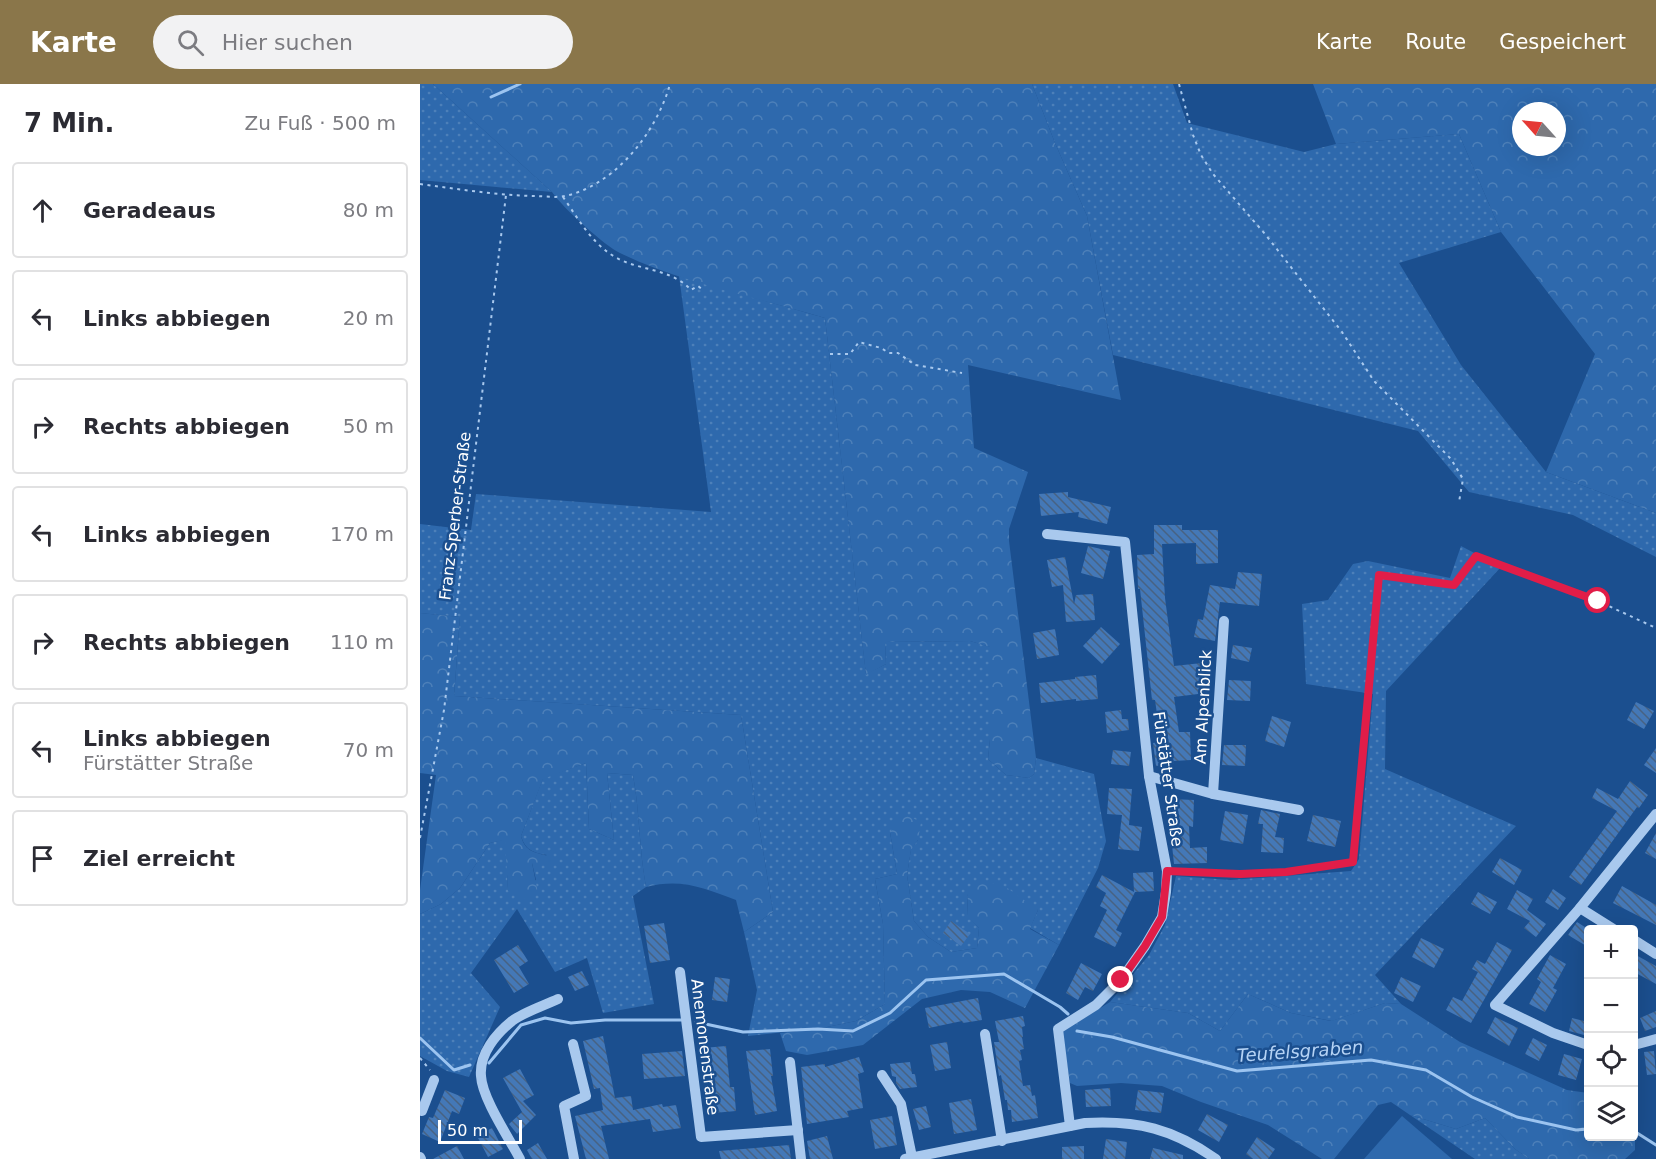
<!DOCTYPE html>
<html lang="de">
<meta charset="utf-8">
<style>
body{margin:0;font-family:"DejaVu Sans",sans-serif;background:#f2f2f3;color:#2b2b33}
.controls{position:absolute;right:18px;bottom:18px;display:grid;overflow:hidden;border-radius:6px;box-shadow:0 6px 24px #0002}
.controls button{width:54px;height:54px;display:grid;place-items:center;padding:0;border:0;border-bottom:2px solid #e1e1e2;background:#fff;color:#2b2b33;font:30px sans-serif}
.compass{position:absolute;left:1092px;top:18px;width:54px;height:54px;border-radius:50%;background:#fff;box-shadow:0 6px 24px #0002;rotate:297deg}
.scale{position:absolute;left:18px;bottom:15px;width:84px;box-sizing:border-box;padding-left:6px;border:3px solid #fff;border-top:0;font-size:16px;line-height:21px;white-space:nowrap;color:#fff;-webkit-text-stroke:4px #1b4f8f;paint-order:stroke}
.stop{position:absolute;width:18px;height:18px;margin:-14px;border:4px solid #e11d48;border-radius:50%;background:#fff}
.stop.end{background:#e11d48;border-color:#fff;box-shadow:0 2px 6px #0008}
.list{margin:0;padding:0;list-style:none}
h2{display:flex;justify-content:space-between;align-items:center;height:78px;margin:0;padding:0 24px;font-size:26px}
h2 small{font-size:20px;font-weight:400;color:#7c7c81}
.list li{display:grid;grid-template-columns:39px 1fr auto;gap:18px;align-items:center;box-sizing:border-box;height:96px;margin:0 12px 12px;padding:0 12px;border:2px solid #e1e1e2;border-radius:6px}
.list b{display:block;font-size:22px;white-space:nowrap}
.list p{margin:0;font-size:20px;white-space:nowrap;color:#7c7c81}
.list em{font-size:20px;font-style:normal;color:#7c7c81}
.icon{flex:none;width:33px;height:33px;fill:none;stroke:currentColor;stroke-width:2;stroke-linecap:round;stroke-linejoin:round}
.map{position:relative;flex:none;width:1236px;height:1075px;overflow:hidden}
header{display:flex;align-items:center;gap:36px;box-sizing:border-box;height:84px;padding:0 30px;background:#8a764a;color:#fff}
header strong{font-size:28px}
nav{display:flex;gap:33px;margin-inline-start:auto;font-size:21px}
.search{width:420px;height:54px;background:#f2f2f3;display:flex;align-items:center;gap:15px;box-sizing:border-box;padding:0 21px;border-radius:33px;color:#7c7c81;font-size:22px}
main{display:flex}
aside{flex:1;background:#fff}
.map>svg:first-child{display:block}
.grass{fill:url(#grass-dots)}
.forest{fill:url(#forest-crowns);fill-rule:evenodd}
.pitch{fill:#2e69ad}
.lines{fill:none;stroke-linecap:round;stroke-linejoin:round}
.stream{stroke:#9cc4f0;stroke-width:3}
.building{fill:url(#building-back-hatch)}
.path{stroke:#a9c9ee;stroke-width:2;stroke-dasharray:3 4.5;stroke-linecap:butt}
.minor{stroke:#a9c9ee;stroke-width:10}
.route{stroke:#e11d48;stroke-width:8}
.labels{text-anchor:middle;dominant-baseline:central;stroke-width:5;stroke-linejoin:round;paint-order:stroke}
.street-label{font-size:16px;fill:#fff;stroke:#1b4f8f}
.water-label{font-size:18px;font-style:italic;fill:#b5d3f5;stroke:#1b4f8f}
</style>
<header>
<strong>Karte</strong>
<div class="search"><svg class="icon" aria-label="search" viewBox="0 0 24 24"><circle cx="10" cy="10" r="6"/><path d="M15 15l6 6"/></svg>Hier suchen</div>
<nav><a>Karte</a><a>Route</a><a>Gespeichert</a></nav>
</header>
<main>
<aside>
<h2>7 Min.<small>Zu Fuß · 500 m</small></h2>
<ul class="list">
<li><svg class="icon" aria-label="ahead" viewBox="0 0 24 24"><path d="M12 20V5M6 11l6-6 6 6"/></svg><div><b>Geradeaus</b></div><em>80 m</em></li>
<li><svg class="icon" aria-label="left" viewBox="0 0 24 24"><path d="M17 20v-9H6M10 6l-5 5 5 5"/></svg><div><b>Links abbiegen</b></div><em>20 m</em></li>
<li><svg class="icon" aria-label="right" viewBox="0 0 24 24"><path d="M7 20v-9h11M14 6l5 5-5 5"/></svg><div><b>Rechts abbiegen</b></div><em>50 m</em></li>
<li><svg class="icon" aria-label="left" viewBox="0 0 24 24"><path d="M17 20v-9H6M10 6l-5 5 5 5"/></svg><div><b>Links abbiegen</b></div><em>170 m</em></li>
<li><svg class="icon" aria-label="right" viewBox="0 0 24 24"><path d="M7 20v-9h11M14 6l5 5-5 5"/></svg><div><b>Rechts abbiegen</b></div><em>110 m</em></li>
<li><svg class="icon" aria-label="left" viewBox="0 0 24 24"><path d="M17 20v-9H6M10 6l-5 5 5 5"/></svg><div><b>Links abbiegen</b><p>Fürstätter Straße</p></div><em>70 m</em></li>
<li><svg class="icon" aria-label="arrive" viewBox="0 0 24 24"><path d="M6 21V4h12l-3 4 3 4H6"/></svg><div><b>Ziel erreicht</b></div></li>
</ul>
</aside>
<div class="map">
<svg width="1236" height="1075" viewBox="0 0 1236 1075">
<defs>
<pattern id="grass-dots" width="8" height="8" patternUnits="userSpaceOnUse" patternTransform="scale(1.5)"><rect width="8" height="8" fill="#2e69ad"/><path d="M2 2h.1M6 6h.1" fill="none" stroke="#4d80b9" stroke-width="1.8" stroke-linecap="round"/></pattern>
<pattern id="forest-crowns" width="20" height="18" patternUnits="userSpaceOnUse" patternTransform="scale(1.5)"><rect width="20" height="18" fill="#2e69ad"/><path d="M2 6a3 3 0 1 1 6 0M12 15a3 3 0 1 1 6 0" fill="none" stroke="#4d80b9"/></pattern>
<pattern id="building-back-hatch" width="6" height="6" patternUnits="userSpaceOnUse" patternTransform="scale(1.5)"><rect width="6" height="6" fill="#4478b7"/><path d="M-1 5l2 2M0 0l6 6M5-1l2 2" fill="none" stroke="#486282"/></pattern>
</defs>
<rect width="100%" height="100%" fill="#1b4f8f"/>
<g class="grass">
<path d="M0,0H13L132,108L0,96Z"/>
<path d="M612,0H753L767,39L884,68L916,60L1039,50L1081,148L979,179L1041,281L1126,388L1236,429V473L1153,431L1049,408L998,347L693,271L667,132L635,59Z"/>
<path d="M259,192L405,234L446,590L466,580L465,558L550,557L571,563L570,655L568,675L586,691L609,694L614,690L616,674L674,690L686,757L678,784L639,861L610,844L618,826L548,809L547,831L559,844L557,864L531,868L508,853L494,837L487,791L491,765L498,756L470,748L477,790L455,795L463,840L465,920L436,937L402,944L328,952L337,906L324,848L353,828L321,631L34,612L40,533L0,529V440L51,446L56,410L291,428Z"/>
<path d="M1041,462L1081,483L966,607L965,685L1096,742L955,891L981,920L965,919L912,937L871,929L828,910L800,947L768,929L690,918L729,871L745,841L756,792L810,796L931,787L939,775L953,610L886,600L882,520L908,516L933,480L948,477L1030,494Z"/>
<path d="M166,679L169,745L194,756L187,689L213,691C220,729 219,766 226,803L213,812L234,920L183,929L167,874L135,888L97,825L51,889L80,923L49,993L27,987L0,972V830L21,820L40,804L70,759L86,755L88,807L116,796L112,779L127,771C114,769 105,766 101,752L123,694Z"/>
<path d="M990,1031L1036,1045L1065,1034L1095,1065L1109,1075H1055Z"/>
</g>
<g class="forest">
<path d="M13,0H612L635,59L667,132L701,316L548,281L554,364L608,388L589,445V457L616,674L614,690L609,694L586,691L568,675L570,655V563L550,557L465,558L466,580L446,591L405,234C339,214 262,199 200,169C185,162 142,123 132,108Z"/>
<path d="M893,0H1236V429L1126,388L1175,270L1081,148L1039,50L916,60ZM1101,27H1137V63H1101Z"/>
<path d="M0,529L40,533L34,612L321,631L353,828L324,848L316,816C284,804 261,794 226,803C219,766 220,729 213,691L187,689L194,756L169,745L166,679L123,695L101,752C106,772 120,767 134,775L130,781L112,779L118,809L109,817L88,807L85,756L70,759L40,804L21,820L0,830V806L16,691L0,689Z"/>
<path d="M482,729L501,738L498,756L491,766L487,791L494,837L508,853L531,868L557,864L559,844L547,832L548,809L561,796L586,803L618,826L610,845L639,861L605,924L570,908L541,906L502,915L443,961L387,971L366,967L360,949L402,944L436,937L465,920L463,840L455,795L477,790L470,748Z"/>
<path d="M828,910L871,929L911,937L965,919L981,920L1040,958L1147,1006L1168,1009V1052H1214L1215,1016V1066L1205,1075H1109L1095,1065L1065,1034L1036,1045L990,1031L971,1018L958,1021L914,1075H902L848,1041L781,1018L742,1002L701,999L657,1002L650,999L642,948L690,918L768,929L800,947Z"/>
</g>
<path class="pitch" d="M982,1032L1032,1075H944Z"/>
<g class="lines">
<g class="stream">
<path d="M71,13L100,0"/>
<path d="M276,938L323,948L398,945L433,947L470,929L506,896L584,890L640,923L648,930"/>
<path d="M657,947L692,953L817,987L951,976L1006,986L1052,1013L1097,1033L1156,1046L1168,1045"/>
<path d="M0,954L34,986L50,981"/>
<path d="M69,979L101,941L125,934L151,939L185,936H261"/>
<path d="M1214,1047L1236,1061"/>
</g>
</g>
<g class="building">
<path d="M648,408V413L691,423L687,440L658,433L659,428L621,432L619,410Z"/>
<path d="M734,441H762V446H798V479L776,480V459L742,460L745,514L754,582L782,579L786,609L754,613L759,648H770L771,676L754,677V680L736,682L733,659L741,658L735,616H732L720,505H718L717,471L734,470Z"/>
<path d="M668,462L690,467L683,495L661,489Z"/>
<path d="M645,473L654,520L656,511L673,510L675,536L646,538L643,501L632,503L627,476Z"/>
<path d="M818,488L842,490L839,522L800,518L795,557L774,553L778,535L783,536L790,501L815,505Z"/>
<path d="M681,543L700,560L682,580L663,562Z"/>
<path d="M635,545L639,571L617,575L613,549Z"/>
<path d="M813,561L832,564L829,578L811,574Z"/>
<path d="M676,591L678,615L656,617V615L621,619L619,599L655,595V593Z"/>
<path d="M809,596L831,597L830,617L807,616Z"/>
<path d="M1216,618L1234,627L1224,645L1207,636Z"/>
<path d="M701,626L702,635H708L709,646L687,649L685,628Z"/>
<path d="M852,632L871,638L864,663L845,657Z"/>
<path d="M804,661H826L825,682L802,681Z"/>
<path d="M1236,664V689L1224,681Z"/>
<path d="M693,666L711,668L709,682L691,680Z"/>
<path d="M1210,697L1228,711L1219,724L1217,723L1161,801L1149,793L1197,727L1172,714L1177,704L1198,715Z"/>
<path d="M689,704L712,705L709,741L722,743L719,767L698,765L702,731L687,730Z"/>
<path d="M751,715L774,716L773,743L769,742L770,764L787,763V779L754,780L750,742Z"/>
<path d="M841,726L860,730L855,753L864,754L863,769L841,768L843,740H838Z"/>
<path d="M805,727L828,731L823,760L800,756Z"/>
<path d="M893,731L921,737L915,763L887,757Z"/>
<path d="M1236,749V775L1225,769Z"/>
<path d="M1080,774L1102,786L1094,801L1072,788Z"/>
<path d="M733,788L734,807L715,808L696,846L702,849L695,863L674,853L687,826L680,822L686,809L676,803L682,791L714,808L713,789Z"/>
<path d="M1202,802L1236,821V841L1193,819Z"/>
<path d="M1133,805L1146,814L1138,826L1125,818Z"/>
<path d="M1097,806L1113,815L1107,826L1126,840L1116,853L1104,844L1110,837L1087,825Z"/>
<path d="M1058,808L1077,818L1070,830L1051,820Z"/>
<path d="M531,837L550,850L541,862L523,849Z"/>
<path d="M1157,838L1168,845V863L1148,851Z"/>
<path d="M244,839L250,876L230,879L224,842Z"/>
<path d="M1001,854L1024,865L1014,884L992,873Z"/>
<path d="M1077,858L1092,866L1051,939L1026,926L1033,913L1042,917L1058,888L1052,885L1057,876L1065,880Z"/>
<path d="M98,861L108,877L99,883L109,900L94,909L74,876Z"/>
<path d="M1214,870L1236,882V900L1214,888Z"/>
<path d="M1130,871L1146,880L1133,904L1137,906L1125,928L1109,920L1121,898L1117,895Z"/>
<path d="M661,879L682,890L673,907L665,903L658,916L646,909Z"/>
<path d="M162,887L169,901L155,907L148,893Z"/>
<path d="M295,893L310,895L307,918L292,916Z"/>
<path d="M981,893L1001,902L993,918L974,909Z"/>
<path d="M558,914L562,936L543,939L542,937L509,944L505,924Z"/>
<path d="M1236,927V943L1225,947L1220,934Z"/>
<path d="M603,932L605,942L602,943L603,953H602L604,965L600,966L602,976L599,977L603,1002L610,1001L612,1012L615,1011L618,1034L592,1038L591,1026H588L587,1016H585L581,991L579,992L574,958H579L575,937Z"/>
<path d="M1075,933L1098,944L1089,962L1067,949Z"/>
<path d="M1152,934L1168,938V952L1149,947Z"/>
<path d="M183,952L195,1014L211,1012L213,1026L242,1020L243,1023L256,1021L261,1044L233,1048L230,1035L181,1042L189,1075H166L155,1032L183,1026L180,1004L174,1005L163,957Z"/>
<path d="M1113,954L1127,961L1119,977L1105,970Z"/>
<path d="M527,958L531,984L515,987L510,961Z"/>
<path d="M306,962L310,1003H314L316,1027L294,1029L291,992H286L283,964Z"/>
<path d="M350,965L353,992H351L357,1027L335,1031L326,967Z"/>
<path d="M262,967L265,992L224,995L222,970Z"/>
<path d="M1234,967L1236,990L1227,991L1224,968Z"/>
<path d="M1144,970L1162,975L1156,996L1138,991Z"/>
<path d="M439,973L444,988L438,990L443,1024L427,1027L429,1033L387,1040L381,983L405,980V983Z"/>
<path d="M490,978L492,990H495L497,1003L480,1005L476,999V993L472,992L470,980Z"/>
<path d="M100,985L114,1011L103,1017L116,1031L97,1050L89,1040L102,1028L83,994Z"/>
<path d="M690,1004L691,1022L666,1023L665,1006Z"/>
<path d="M25,1006L45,1014L39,1030L32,1027L20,1058L2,1050L9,1033L13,1034Z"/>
<path d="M718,1006L744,1009L741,1029L715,1026Z"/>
<path d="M551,1015L557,1046L534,1050L529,1019Z"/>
<path d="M506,1022L511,1043L499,1046L493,1025Z"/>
<path d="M787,1030L808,1041L799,1058L778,1046Z"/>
<path d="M472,1032L477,1061L455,1065L450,1036Z"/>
<path d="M72,1044L83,1065L68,1073L57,1052Z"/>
<path d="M407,1052L413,1075H390L387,1057Z"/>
<path d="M837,1053L855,1065L848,1075H833L826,1070Z"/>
<path d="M686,1055L707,1058L705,1075H683Z"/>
<path d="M118,1059L127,1075H112L107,1066Z"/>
<path d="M369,1061L371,1075H301L299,1067Z"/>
<path d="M37,1062L44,1075H13Z"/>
<path d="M664,1062V1075H642V1063Z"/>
<path d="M733,1064L763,1071V1075H730Z"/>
</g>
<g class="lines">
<g class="path">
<path d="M759,0L773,51L781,71L793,90L845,150L922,248L954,297L1031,375L1043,395L1039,418"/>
<path d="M0,100C38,105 75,111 114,112C124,112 136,114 145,112C196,101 237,47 250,0"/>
<path d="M143,113C158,134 171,159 195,173C219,187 251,184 271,206L278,202L283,206"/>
<path d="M410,270H430L439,258L461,264L469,269H478L495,281L542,289"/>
<path d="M0,754L24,626L86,111"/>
<path d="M757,787L820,791L866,788L933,778L959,491L1034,501L1056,472L1178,517L1236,544"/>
<path d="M0,974L10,986"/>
</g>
<g class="minor">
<path d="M627,450L705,458L729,692L747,787L746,808L742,833L725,862L701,896L676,921L638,945L650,1042"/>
<path d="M729,692L793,710L879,726"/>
<path d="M793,710L804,537"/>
<path d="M1160,824L1195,846"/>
<path d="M1214,856L1236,870"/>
<path d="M260,888L281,1053L378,1046"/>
<path d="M565,950L582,1057"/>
<path d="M153,960L166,1012L144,1022L154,1075"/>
<path d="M1168,961L1133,949L1075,921L1160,824L1236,730"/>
<path d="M1214,961L1236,955"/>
<path d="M370,978L381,1075"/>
<path d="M462,991L481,1020L492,1073"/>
<path d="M2,1027L14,996"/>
<path d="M0,1073L1,1075"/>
<path d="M100,1075C89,1054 62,1014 61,992C59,970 76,950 92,937C104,928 123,922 138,915"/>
<path d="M485,1075L665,1039C718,1036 753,1045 796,1075"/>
</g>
</g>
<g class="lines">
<path class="route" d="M701,896L725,862L742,833L747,787L820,790L866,788L933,778L959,491L1034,501L1056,472L1178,517"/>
</g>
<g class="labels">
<g class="street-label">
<text transform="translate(35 432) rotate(-83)">Franz-Sperber-Straße</text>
<text transform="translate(783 623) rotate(-87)">Am Alpenblick</text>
<text transform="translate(748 695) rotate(82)">Fürstätter Straße</text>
<text transform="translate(285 963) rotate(83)">Anemonenstraße</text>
</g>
<g class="water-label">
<text transform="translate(880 967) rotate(-4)">Teufelsgraben</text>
</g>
</g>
</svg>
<div class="controls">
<button>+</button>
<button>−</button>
<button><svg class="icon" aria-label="locate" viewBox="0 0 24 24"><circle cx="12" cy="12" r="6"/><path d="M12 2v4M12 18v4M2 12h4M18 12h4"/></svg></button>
<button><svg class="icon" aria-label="layers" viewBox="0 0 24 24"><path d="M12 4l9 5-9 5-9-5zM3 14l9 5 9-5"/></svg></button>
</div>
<svg class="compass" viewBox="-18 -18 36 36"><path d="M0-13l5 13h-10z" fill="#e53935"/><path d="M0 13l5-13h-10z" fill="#7c7c81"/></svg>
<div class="scale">50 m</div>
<div class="stop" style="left:1178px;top:517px"></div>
<div class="stop end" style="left:701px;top:896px"></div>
</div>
</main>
